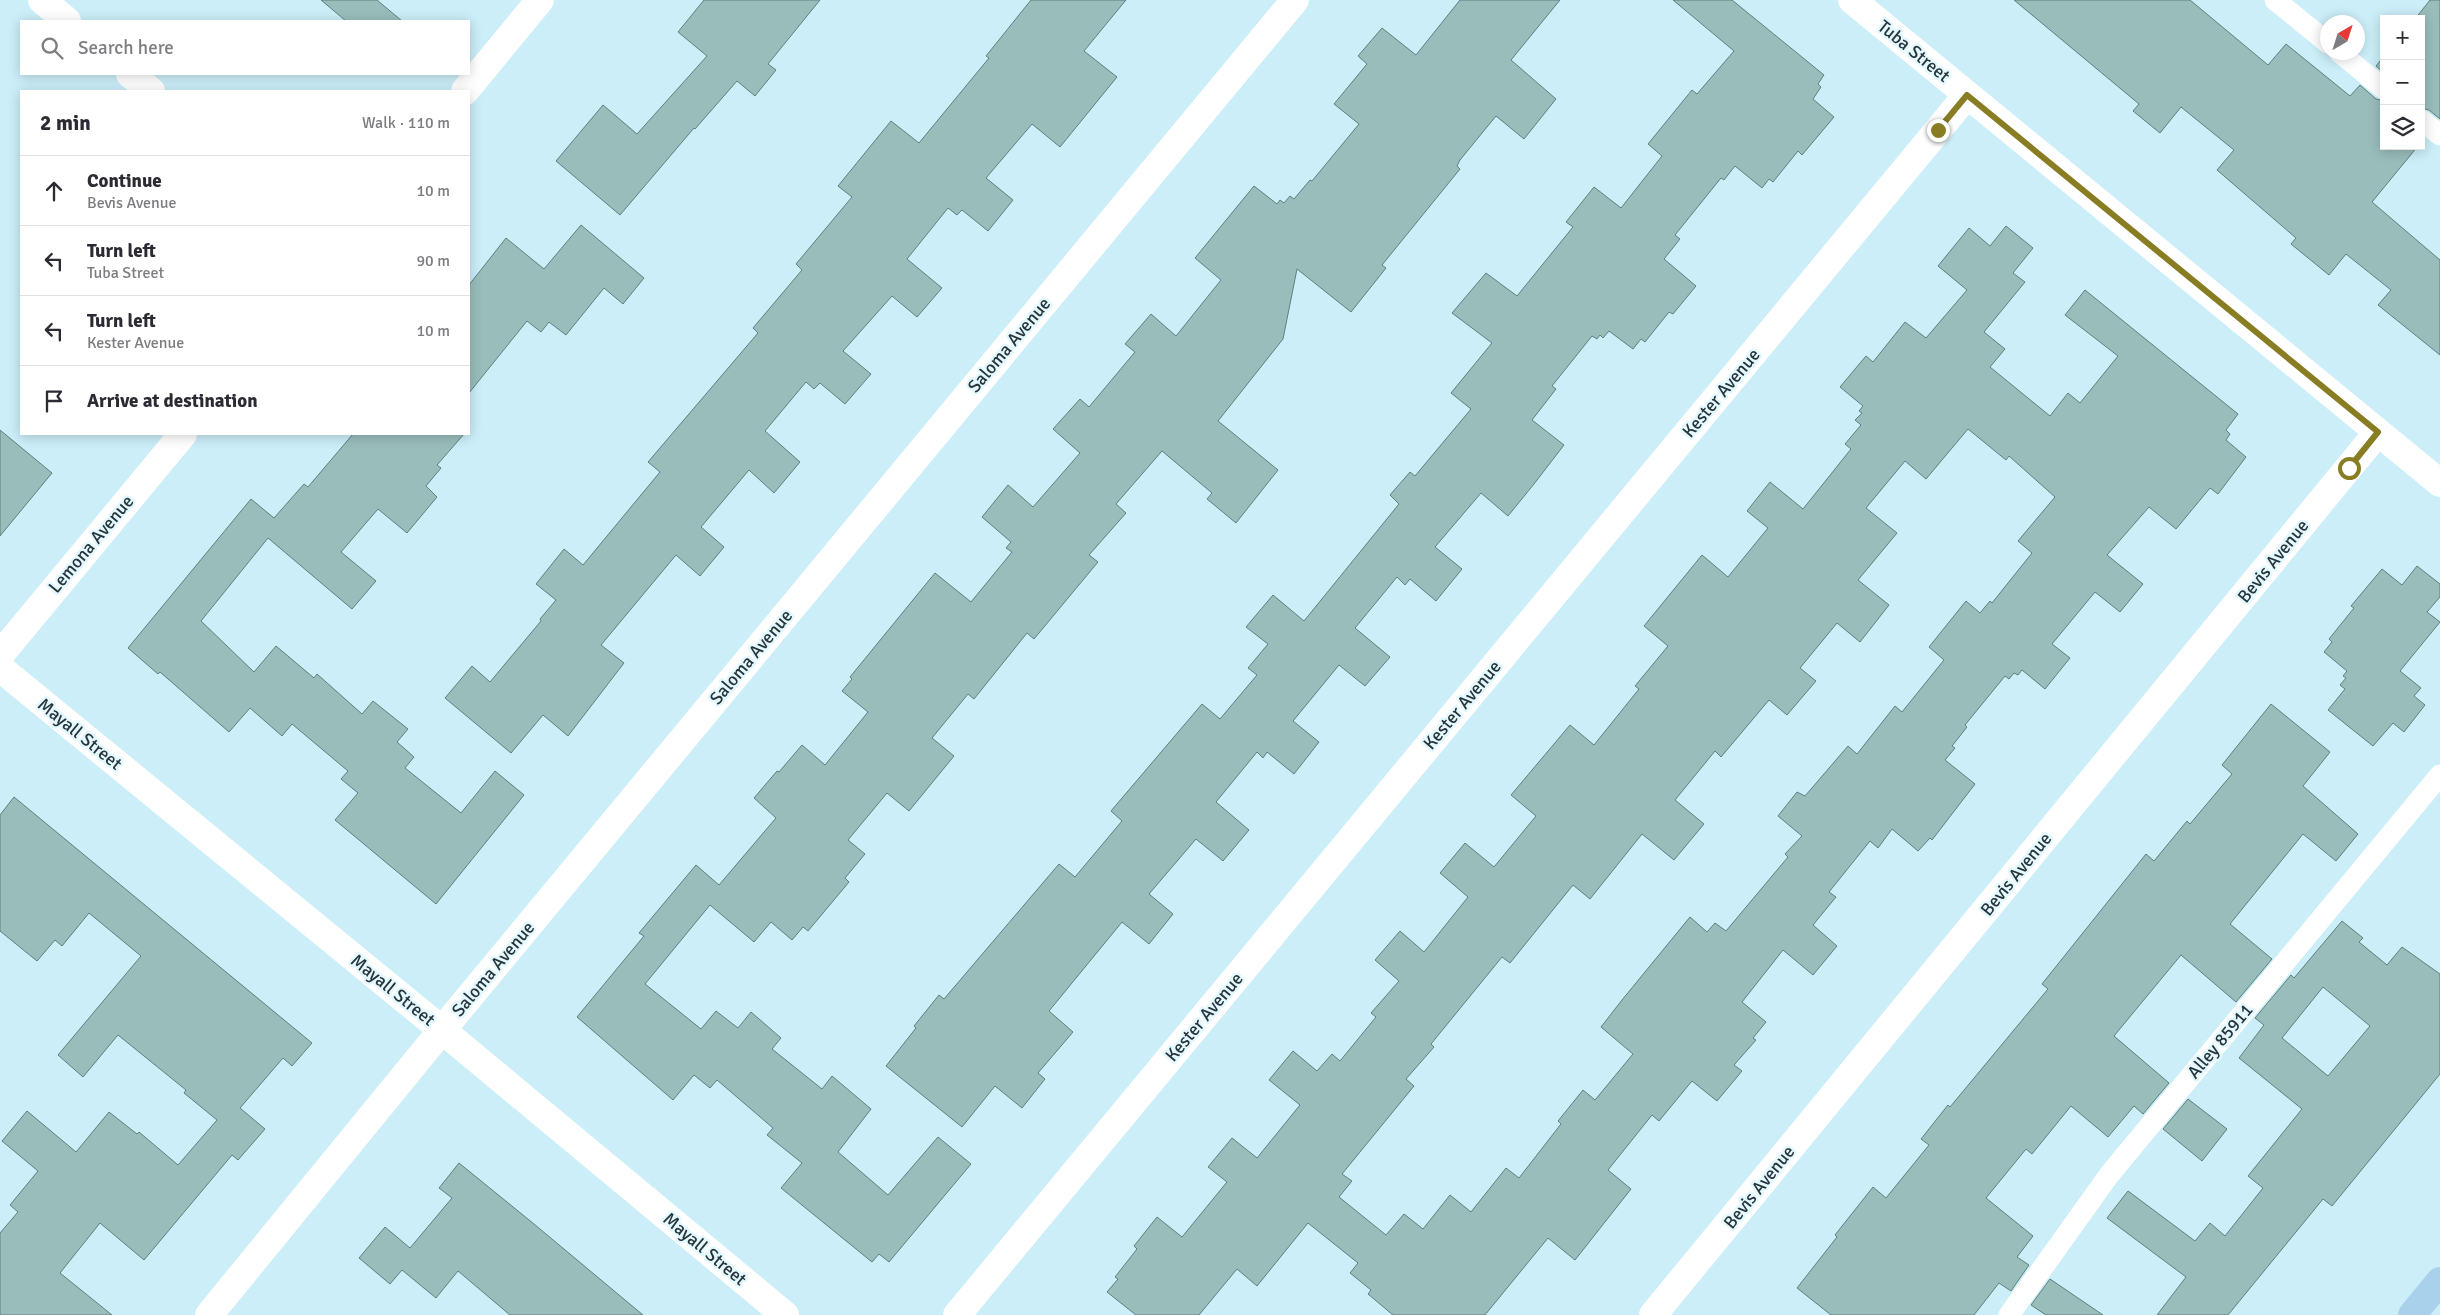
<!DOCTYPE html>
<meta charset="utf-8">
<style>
body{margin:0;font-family:Signika,sans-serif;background:#f2f2f3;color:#2b2b33}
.controls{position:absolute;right:15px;top:15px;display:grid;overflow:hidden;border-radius:0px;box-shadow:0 2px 12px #0003}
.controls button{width:45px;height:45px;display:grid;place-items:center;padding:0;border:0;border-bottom:1px solid #e1e1e2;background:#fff;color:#2b2b33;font:25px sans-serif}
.compass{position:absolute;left:2320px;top:15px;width:45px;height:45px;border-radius:50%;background:#fff;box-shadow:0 2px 12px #0003;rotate:39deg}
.stop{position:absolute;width:15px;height:15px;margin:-11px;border:4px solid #887d23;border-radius:50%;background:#fff}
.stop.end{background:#887d23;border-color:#fff;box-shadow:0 1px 5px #0008}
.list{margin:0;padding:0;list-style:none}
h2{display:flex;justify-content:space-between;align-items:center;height:65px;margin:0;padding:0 20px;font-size:21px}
h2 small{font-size:16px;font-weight:400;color:#7c7c81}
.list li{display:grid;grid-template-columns:32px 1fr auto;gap:15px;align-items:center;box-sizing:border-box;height:70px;padding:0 20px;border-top:1px solid #e1e1e2}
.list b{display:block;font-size:19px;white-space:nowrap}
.list p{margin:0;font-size:16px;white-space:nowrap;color:#7c7c81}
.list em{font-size:16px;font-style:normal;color:#7c7c81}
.icon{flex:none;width:28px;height:28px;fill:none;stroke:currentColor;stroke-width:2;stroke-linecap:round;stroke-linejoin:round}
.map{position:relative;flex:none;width:2440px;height:1315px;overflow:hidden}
.search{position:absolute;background:#fff;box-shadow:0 2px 12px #0003;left:20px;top:20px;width:450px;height:55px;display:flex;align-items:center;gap:12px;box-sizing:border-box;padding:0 18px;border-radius:0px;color:#7c7c81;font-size:19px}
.panel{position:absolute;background:#fff;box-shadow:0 2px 12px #0003;left:20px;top:90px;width:450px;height:345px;border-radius:0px}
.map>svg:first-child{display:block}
.building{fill:#99bdbb;stroke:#5e807f;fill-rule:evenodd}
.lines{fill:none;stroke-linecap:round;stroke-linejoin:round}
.service{stroke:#fff;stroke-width:21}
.minor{stroke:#fff;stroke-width:28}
.tertiary{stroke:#fff;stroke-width:28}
.primary{stroke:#a9d1ec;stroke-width:28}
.route{stroke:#887d23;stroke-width:6}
.labels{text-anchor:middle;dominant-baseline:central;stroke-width:5;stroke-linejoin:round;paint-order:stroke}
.street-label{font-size:18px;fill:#273438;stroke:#e4f9ff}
</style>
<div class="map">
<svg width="2440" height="1315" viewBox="0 0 2440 1315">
<rect width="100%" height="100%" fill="#cbeef8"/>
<g class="building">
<path d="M321,0H377L402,21H346Z"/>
<path d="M704,0H820L768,64L776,70L755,96L737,81L695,129L694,128L620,215L556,161L603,105L637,134L707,56L678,32Z"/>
<path d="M1031,0H1126L1084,51L1117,77L1060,147L1032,124L986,178L1013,200L988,231L962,210L957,215L948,208L907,259L942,288L917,317L892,296L843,351L871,374L845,404L820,383L814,389L806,382L765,431L800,462L774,493L749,470L701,527L724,547L700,576L676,555L601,645L624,663L568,736L543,715L511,753L445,698L472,666L490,682L541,621L540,619L556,600L536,584L564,549L583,565L660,472L648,462L758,333L753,328L802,270L796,264L852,197L838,186L891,121L919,143L989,58L986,56Z"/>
<path d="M1460,0H1560L1511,60L1556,99L1524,139L1496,116L1460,160L1457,166L1460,169L1382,265L1386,268L1351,312L1297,269L1283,339L1218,421L1278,470L1236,523L1207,499L1212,493L1162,451L1116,504L1126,513L1089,555L1098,562L1034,639L1027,633L974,699L968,694L932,738L954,756L909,811L887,793L848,840L865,854L845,878L849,882L808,931L803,927L792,940L771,922L754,942L710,905L645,984L701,1029L716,1011L738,1028L751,1012L781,1038L772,1049L822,1089L832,1076L871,1109L838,1152L888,1195L938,1137L971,1164L889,1262L879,1254L872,1262L781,1188L802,1163L767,1135L773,1128L717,1080L710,1088L694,1075L673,1100L577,1017L644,936L639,933L696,865L719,885L776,818L754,798L777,771L779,772L802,745L825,765L868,712L842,691L852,679L850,677L935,573L971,602L1012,552L1006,548L1011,542L982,517L1008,485L1033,507L1080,453L1053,429L1080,399L1089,407L1135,352L1125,344L1151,314L1176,336L1221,280L1195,258L1254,186L1277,204L1280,200L1284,203L1290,196L1294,199L1310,180L1312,181L1359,124L1334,104L1367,64L1358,56L1382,28L1416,55Z"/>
<path d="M1673,0H1732L1824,75L1818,84L1821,87L1813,99L1834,117L1802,155L1798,151L1773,182L1769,179L1762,188L1735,166L1724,180L1721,178L1675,235L1680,239L1664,259L1696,286L1673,314L1669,312L1645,342L1641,339L1633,349L1609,331L1603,338L1600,335L1597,339L1592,336L1552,386L1556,389L1532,420L1564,445L1534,484L1508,516L1481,493L1435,547L1462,569L1436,601L1410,579L1405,585L1397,577L1355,628L1390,657L1365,686L1339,665L1293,721L1319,742L1294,774L1267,752L1263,758L1257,752L1216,802L1249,830L1223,861L1196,839L1149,894L1173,914L1149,944L1122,922L1049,1011L1073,1032L1038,1073L1045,1079L1022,1108L995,1086L962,1127L886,1066L916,1028L914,1026L939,995L944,999L1059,864L1075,877L1122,821L1111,811L1202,704L1220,719L1257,675L1248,668L1268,644L1246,627L1273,595L1304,621L1399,504L1390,495L1410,472L1415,476L1471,409L1451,393L1492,343L1452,313L1486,273L1517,296L1573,227L1566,222L1594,187L1621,208L1662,156L1648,144L1692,90L1697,94L1734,51Z"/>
<path d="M2014,0H2190L2268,65L2286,44L2350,96L2360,85L2376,99L2384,101V146H2418L2372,202L2440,260V355L2378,305L2391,290L2346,254L2329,275L2291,244L2296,238L2217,170L2234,150L2181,107L2160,133L2133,111L2139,104Z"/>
<path d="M2430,0H2440V119L2429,110L2421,108V19H2415Z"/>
<path d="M2384,56V73L2376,66Z"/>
<path d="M581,225L644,278L623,304L604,288L566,335L549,322L541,332L527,321L469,393V285L506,238L544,269Z"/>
<path d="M2006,226L2033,248L2013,273L2025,282L1984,332L2005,349L1990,367L2050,416L2068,393L2080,403L2118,356L2065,315L2085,290L2238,414L2226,430L2230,434L2226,440L2246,457L2218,494L2210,488L2176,529L2149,507L2107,555L2143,584L2120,612L2095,592L2052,644L2070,658L2045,689L2022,670L2018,675L2014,673L2009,679L2005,676L1965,725L1967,727L1952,746L1955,748L1945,760L1975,784L1932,840L1930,838L1918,851L1892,829L1878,848L1870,841L1829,892L1836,897L1813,925L1837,946L1813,975L1783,950L1742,1002L1766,1022L1753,1038L1756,1040L1734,1065L1742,1071L1717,1101L1692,1081L1659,1121L1652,1115L1608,1170L1631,1189L1575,1260L1548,1238L1485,1315H1393L1368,1294L1371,1290L1350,1273L1358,1263L1308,1223L1257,1286L1237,1269L1199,1315H1136L1107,1292L1118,1279L1115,1277L1137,1249L1134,1246L1157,1217L1182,1237L1227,1182L1208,1167L1232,1138L1257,1158L1300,1105L1269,1080L1293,1051L1317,1071L1332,1054L1340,1061L1376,1017L1371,1013L1399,981L1375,960L1400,931L1424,952L1468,897L1440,873L1465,843L1494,867L1536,816L1511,795L1570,725L1594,745L1639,689L1635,686L1668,646L1644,626L1702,555L1728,577L1768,528L1747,511L1770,482L1803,509L1851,449L1845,444L1861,425L1855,420L1862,413L1859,411L1863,406L1840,387L1866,356L1873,362L1905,322L1926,338L1967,290L1938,266L1969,228L1990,246ZM1968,429L2006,460L2009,456L2055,497L2018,541L2032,553L1992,603L1990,601L1980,613L1966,601L1929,647L1944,660L1902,712L1895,706L1857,754L1848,746L1805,796L1797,792L1778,816L1802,836L1785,854L1788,857L1726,931L1715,923L1707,932L1690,917L1622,1000L1601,1027L1633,1054L1595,1100L1583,1090L1558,1121L1561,1124L1519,1178L1506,1168L1471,1212L1450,1195L1423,1229L1404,1214L1386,1235L1339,1197L1352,1181L1342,1174L1414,1086L1406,1079L1434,1047L1431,1044L1502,957L1510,963L1573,885L1590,899L1642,834L1674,860L1704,824L1675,800L1715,751L1721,757L1769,700L1787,715L1816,681L1800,668L1837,623L1860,642L1889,605L1858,580L1897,533L1866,508L1905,461L1926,479Z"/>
<path d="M0,430L52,473L0,536Z"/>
<path d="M353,434H464L437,465L441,468L426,486L437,497L407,533L378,509L341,552L376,581L352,609L268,538L201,621L254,672L276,646L314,678L317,674L362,714L373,701L408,729L397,742L414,757L405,768L461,813L495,771L524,795L436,904L335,820L358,793L341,779L348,771L292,724L282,736L250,708L229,732L160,672L158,674L128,648L251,499L274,518L304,484L308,487Z"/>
<path d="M2417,566L2440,584V597L2427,612L2440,622L2400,671L2421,688L2414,696L2425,705L2404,732L2393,723L2373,746L2328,710L2345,689L2340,685L2346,678L2343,676L2347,671L2324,652L2332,642L2329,639L2354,608L2351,606L2382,569L2402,585Z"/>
<path d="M2271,704L2330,752L2303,786L2358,834L2336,861L2303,834L2230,924L2272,959L2236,1002L2181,955L2114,1036L2169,1083L2143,1114L2134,1106L2108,1137L2071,1106L2032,1154L2026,1149L1986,1198L2033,1236L2017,1257L2029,1265L2011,1291L1999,1283L1974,1315H1831L1797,1288L1837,1237L1835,1235L1873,1187L1886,1198L1929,1145L1921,1139L1948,1105L1950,1107L2048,989L2042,984L2146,854L2154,861L2187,821L2190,824L2232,774L2222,765Z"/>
<path d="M14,797L312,1043L292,1066L283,1058L240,1108L265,1129L238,1160L232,1155L144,1260L100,1223L60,1273L112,1315H0V1233L18,1212L10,1205L38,1171L2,1141L27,1111L76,1152L109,1112L137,1134L139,1132L178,1165L217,1120L184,1093L186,1090L118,1035L83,1077L58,1055L141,956L89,913L62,946L55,940L37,961L0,931V815Z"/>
<path d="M2342,921L2363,938L2359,942L2387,965L2402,947L2440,974V1074L2332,1206L2323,1199L2228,1315H2157L2186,1277L2107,1218L2128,1191L2195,1241L2210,1223L2225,1236L2263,1188L2248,1176L2302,1109L2239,1058L2264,1025L2255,1018L2291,975L2294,978ZM2323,987L2370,1026L2328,1076L2282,1038Z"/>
<path d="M2188,1099L2227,1129L2202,1161L2163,1129Z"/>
<path d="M459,1163L534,1224L643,1315H510L458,1271L436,1298L402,1270L390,1284L359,1258L385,1227L410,1248L452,1198L439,1188Z"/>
<path d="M2050,1279L2103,1315H2046L2031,1305Z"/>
</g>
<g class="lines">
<g class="service">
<path d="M2275,0L2328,43"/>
<path d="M2339,52L2384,89"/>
<path d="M2421,120L2440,135"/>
<path d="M2009,1315L2109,1175L2440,775"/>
</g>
<g class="minor">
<path d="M42,0L67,21"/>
<path d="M1852,0L2440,483"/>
<path d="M130,74L151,91"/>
<path d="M465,91L540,0"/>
<path d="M0,655L183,434"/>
<path d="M209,1315L442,1030L1295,0"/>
<path d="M957,1315L1967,95"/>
<path d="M1653,1315L2378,432"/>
</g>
<path class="tertiary" d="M0,668L442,1030L785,1315"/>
<path class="primary" d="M2412,1315L2440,1281"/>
</g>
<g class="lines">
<path class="route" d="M1938,130L1967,95L2378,432L2349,468"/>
</g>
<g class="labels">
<g class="street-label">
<text transform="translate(1914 51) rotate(39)">Tuba Street</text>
<text transform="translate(1009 345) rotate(-50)">Saloma Avenue</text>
<text transform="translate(1721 393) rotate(-50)">Kester Avenue</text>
<text transform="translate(91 544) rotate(-50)">Lemona Avenue</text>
<text transform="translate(2273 561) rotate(-51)">Bevis Avenue</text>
<text transform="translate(751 657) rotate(-50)">Saloma Avenue</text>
<text transform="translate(1462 705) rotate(-50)">Kester Avenue</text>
<text transform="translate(80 734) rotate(39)">Mayall Street</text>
<text transform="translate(2016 874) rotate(-51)">Bevis Avenue</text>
<text transform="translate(493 969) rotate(-50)">Saloma Avenue</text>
<text transform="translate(393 990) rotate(39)">Mayall Street</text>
<text transform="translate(1204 1017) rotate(-50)">Kester Avenue</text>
<text transform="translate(2220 1041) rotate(-50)">Alley 85911</text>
<text transform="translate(1759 1187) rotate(-51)">Bevis Avenue</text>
<text transform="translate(705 1249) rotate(40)">Mayall Street</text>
</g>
</g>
</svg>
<div class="controls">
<button>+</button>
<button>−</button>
<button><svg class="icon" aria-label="layers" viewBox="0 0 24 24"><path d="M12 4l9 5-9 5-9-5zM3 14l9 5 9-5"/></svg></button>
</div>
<svg class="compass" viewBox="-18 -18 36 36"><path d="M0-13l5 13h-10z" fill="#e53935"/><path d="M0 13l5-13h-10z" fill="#7c7c81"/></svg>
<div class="stop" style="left:2349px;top:468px"></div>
<div class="stop end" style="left:1938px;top:130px"></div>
<div class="search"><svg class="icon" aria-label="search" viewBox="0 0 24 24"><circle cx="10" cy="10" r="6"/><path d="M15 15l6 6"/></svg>Search here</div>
<section class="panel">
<h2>2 min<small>Walk · 110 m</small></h2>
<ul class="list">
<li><svg class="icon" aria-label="ahead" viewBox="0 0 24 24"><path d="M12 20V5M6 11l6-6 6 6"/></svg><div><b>Continue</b><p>Bevis Avenue</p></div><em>10 m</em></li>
<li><svg class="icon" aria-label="left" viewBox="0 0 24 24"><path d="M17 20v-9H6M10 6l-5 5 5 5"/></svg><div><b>Turn left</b><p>Tuba Street</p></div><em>90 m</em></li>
<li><svg class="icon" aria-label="left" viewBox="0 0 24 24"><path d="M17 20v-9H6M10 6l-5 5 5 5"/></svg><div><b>Turn left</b><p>Kester Avenue</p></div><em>10 m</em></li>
<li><svg class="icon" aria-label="arrive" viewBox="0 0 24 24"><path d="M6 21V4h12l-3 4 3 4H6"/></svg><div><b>Arrive at destination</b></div></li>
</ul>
</section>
</div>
